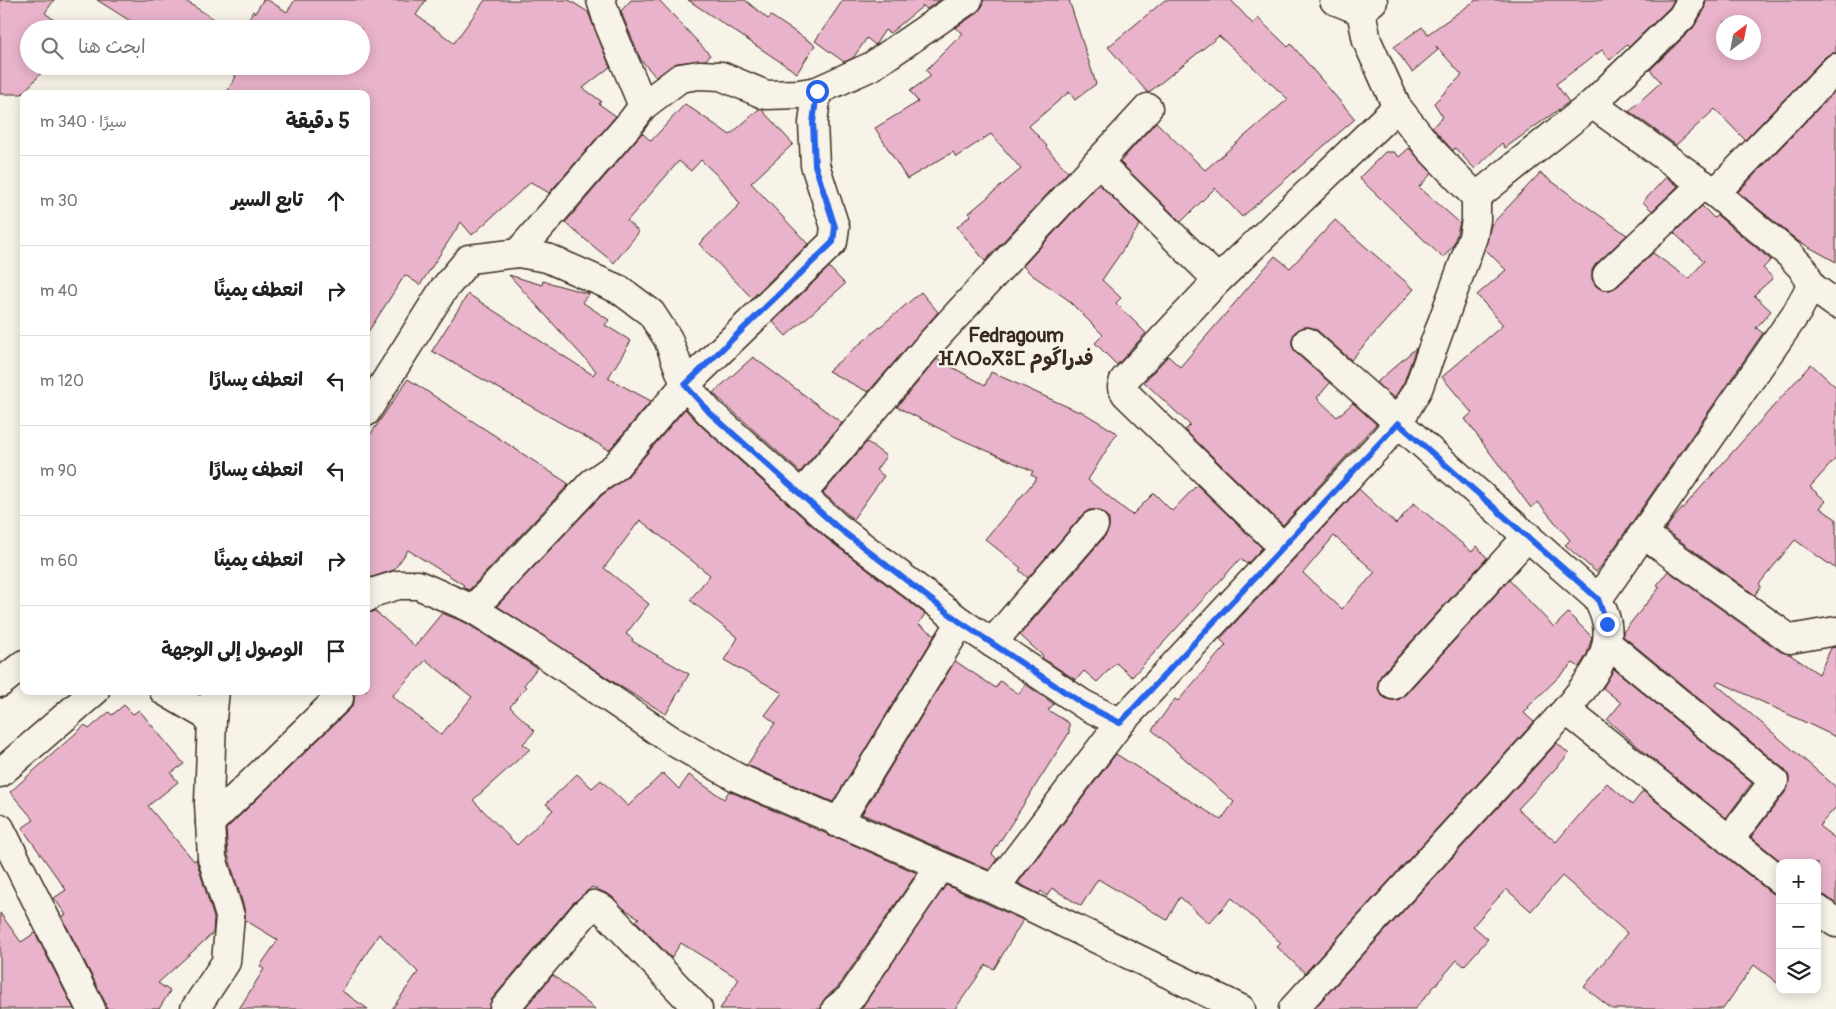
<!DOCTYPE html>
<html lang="ar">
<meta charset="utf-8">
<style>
body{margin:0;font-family:Pangolin,"Playpen Sans Arabic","Noto Sans Tifinagh",sans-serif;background:#f6f6f6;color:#222;direction:rtl}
.controls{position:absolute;right:15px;bottom:15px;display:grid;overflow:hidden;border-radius:10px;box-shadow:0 2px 12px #0003}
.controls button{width:45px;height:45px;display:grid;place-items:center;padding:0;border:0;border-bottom:1px solid #e0e0e0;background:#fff;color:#222;font:25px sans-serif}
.compass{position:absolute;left:1716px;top:15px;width:45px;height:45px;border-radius:50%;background:#fff;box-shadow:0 2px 12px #0003;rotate:32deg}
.stop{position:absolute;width:15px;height:15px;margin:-11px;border:4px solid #2563eb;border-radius:50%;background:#fff}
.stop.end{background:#2563eb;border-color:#fff;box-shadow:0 1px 5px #0008}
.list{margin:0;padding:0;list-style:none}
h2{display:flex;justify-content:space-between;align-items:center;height:65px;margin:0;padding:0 20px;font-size:21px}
h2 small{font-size:16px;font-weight:400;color:#767676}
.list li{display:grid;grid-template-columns:32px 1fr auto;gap:15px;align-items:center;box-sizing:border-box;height:90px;padding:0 20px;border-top:1px solid #e0e0e0}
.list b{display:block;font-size:19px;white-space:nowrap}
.list em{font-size:16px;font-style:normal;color:#767676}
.icon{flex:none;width:28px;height:28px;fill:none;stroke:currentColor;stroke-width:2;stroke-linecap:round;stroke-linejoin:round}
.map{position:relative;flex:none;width:1836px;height:1009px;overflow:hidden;direction:ltr}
.search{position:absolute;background:#fff;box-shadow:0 2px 12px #0003;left:20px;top:20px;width:350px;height:55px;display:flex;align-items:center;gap:12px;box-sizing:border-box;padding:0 18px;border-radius:28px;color:#767676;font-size:19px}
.panel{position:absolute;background:#fff;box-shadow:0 2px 12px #0003;left:20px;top:90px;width:350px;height:605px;border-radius:10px;direction:rtl}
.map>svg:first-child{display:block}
.building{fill:#e9b3cb;stroke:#3b2a1e;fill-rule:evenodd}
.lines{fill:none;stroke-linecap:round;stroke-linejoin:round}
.minor-casing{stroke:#3b2a1e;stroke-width:31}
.minor{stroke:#f7f3e8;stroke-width:28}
.route{stroke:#2563eb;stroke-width:6}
.labels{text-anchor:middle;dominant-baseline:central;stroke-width:4.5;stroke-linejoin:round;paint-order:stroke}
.quarter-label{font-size:20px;font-weight:bold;fill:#3b2a1e;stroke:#f7f3e8}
</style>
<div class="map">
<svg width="1836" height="1009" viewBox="0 0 1836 1009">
<rect width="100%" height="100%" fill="#f7f3e8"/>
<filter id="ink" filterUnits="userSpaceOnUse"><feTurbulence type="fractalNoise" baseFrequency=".02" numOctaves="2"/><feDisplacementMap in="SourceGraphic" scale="10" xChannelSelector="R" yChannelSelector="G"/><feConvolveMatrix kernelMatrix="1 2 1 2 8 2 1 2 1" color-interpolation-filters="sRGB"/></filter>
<g filter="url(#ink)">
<g class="building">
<path d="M0,0H54L45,13L66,29H29V66H48L22,94H0Z"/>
<path d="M97,0H184L230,29H143Z"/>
<path d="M263,0H268L287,12L295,0H426L416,15L454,43L485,0H569L588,12L610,67L583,88L601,101L599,104L616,116L549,193L531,182L472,235L461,222L420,285L405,275L366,335V94H226L236,76L220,66H361V29H244L253,11L255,13Z"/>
<path d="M631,0H659L710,55L706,60L677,63L656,77L641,60L623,17L621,11Z"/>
<path d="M688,0H745L768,19L771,16L815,45L797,73Z"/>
<path d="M843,0H940L927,9L923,6L890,33L885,30L875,45L867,38L853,58L844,62L815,41Z"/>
<path d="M983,0H1069L1096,84L1075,100L1069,92L1029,126L1047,146L1046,147L1068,172L985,261L957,227L971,215L969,213L1021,169L991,134L956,157L953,152L907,179L875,128L918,102L910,91L931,76L926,70L963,33L955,28L977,13L982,7Z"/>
<path d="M1165,0H1231L1253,24L1258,18L1288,47L1291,44L1355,119L1242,217L1215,188L1181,222L1120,162L1156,122L1205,170L1288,99L1219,36L1148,93L1108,47Z"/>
<path d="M1476,0H1674L1670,7L1629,47L1627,45L1610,60L1602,50L1556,84L1569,102L1505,148L1502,143L1475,169L1455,148L1453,151L1432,127L1443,117L1434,103L1462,75L1436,46L1438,50L1412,72L1394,47L1422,27L1428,34Z"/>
<path d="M1706,0H1836V53H1831L1825,57L1745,140L1715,109L1676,145L1629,111L1661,82L1650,70L1693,28L1704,11ZM1724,22H1754V52H1724Z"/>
<path d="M1836,90V262L1798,241L1738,192Z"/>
<path d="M685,104L730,135L759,109L762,110L793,144L751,183L808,244L752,298L699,244L740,204L726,184L701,160L691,171L679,161L627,221L639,232L614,263L565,223L642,133L651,141Z"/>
<path d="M1409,148L1432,173L1419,187L1460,223L1453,246L1443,258L1359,178L1385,152H1394L1399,157Z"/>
<path d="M1540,173L1627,235L1596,264L1592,270V279L1596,286L1602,290H1610L1618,286L1653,253L1689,279L1704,261L1674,233L1702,206L1714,218L1717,215L1771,260L1763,268L1773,278L1754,295L1771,311L1756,328L1763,333L1603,564L1596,572L1565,545L1570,540L1538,502L1531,508L1465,419L1472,413L1442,377L1503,325L1477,295L1506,270L1485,249L1491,225Z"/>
<path d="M1666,177L1678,186L1652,211L1643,202Z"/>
<path d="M1099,184L1140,225L1102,280L1121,298L1116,303L1146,333L1117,365L1095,343L1103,335L1067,299L1032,275L1023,266Z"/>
<path d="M1335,220L1414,289L1351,360L1317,330L1310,327H1303L1295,332L1292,339V346L1296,353L1330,383L1317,398L1337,417L1353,403L1376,424L1283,525L1185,430L1190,425L1144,382L1168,356L1180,367L1275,256L1290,268Z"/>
<path d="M829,267L845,284L786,336L773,322Z"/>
<path d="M509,275L542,285L543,281L589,294L582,302L609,320L605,325L631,341L608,378L651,401L609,450L432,351L468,294L593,375L596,371Z"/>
<path d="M921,292L938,312L868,392L828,371Z"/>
<path d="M1416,348L1404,382L1394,398L1376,383Z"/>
<path d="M753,357L842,423L800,472L713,393Z"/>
<path d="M937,359L985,385L991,372L1079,412V410L1117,433L1088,480L1132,515L1154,493L1172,511L1197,485L1262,548L1247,564L1240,559L1132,677L1116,663L1097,682L1084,671L1076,680L1042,658L1043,656L1020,635L1106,535L1109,527V519L1104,513L1096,510H1089L1083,514L1028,578L1019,570L1021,568L985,539L1037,478L1031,475L1033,471L956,437L897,407Z"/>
<path d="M1811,364L1836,387V458L1810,487L1826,501L1820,508L1836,519V569L1795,540L1759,584L1761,586L1755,595L1665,530L1673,519Z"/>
<path d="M408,379L569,484L469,590L462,587L464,585L408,550L394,570L366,579V441Z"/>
<path d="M685,409L700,425L826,538L925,614L918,624L935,635L833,802L747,765L775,723L765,715L782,693L724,660L738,638L690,600L710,575L640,520L604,568L649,604L626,634L633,639L632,641L689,674L666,714L623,688L497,606L602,495L627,477Z"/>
<path d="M867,442L886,456L876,470L884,476L853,519L823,493Z"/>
<path d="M1359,489L1396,524L1414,503L1472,552L1477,546L1487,558L1381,675L1378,682V689L1382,696L1390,700H1398L1405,695L1509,580L1554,627L1568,613L1592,637L1587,654L1579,667L1573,663L1528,707L1529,708L1524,713L1534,722L1305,973L1277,947L1281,943L1232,898L1209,923L1180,897L1167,920L1098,879L1081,906L1052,888L1047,896L1041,891L1039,894L1018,883L1116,754L1221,820L1234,802L1152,730L1175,699L1178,701L1226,645L1220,639ZM1334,536L1375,572L1342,609L1303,573Z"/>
<path d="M1668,571L1781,652L1789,654L1819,674L1831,648L1836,647V737L1718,681L1716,684L1836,787V807L1819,826L1836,839V904L1826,896L1817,894V863H1783L1751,837L1787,790L1789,783V776L1784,769L1623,636V632L1660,587L1657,585Z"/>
<path d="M375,611L415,646L442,613L466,623L537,668L524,685L526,687L510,707L535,731L523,744L530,749L473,800L517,845L553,810L546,804L577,774L592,788L601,780L628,806L663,773L679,789L689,775L724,799L729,791L827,834L830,837L838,838L917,873L838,987L826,997L822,1003L821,1009H720L739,979L681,943L671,958L636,921L639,918L623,908L610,895L592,887L572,904L492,999L489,1009H392L418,972L379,934L342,991L368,1009H239L264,969L260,966L278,940L245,920V911L228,855L226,829L350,709L354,703V696L359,691H366V614ZM426,660L472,697L441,735L392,696Z"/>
<path d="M955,661L996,688L1000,681L1019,694L1025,684L1054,704L1048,710L1069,723V733L992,854L997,859L989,870L862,814Z"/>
<path d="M1614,669L1752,783L1726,818L1661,766L1607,720L1621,703L1603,688Z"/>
<path d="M124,705L133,714L139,710L184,764L171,773L178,782L148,806L194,861L196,859L214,918L213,933L158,983L170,991L159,1009H106L105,1002L62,917L66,915L54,898L66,890L22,828L34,820L10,792L85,725L89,729L109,712L112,715Z"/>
<path d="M1557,743L1569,754L1518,809L1556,842L1607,783L1632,805L1643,791L1770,892L1780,895V985L1754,965L1723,1009H1612L1584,987L1627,933L1562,876L1531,911L1506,889L1473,926L1488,939L1464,966L1457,960L1415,1009H1314Z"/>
<path d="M946,885L1023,920L994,969L986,965L955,1009H861Z"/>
<path d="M0,913L21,942L35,933L74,1009H0Z"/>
<path d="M553,975L595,1009H524Z"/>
</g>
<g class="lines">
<g class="minor-casing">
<g id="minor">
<path d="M1334,0L1361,11L1373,1"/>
<path d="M643,106L680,78L699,75L721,76L766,95L799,94L817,91L872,66L968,0"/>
<path d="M1098,162L1218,280"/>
<path d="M1715,193L1836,68"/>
<path d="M1476,197L1592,104L1682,17L1690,3V0"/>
<path d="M518,253L632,121L643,106L608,22L601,0"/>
<path d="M1607,275L1703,184"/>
<path d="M1811,286L1836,304"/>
<path d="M1307,342L1598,599"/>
<path d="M366,412L443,290L469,259L518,253L547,258L620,290L651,313L668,339L685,385L710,413L836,526L961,622L1083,704L1120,723"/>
<path d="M801,495L929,345L1148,108"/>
<path d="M1643,534L1790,639L1836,631"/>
<path d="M1283,547L1126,394L1122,387L1124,380L1218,280L1397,107"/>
<path d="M366,598L375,592L398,585H418L473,609L549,657L674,742L736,777L994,889L1241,1009"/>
<path d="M473,609L592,483L615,467L685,385L833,242L835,227L815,165L813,123L817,91"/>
<path d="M992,643L1094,525"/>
<path d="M1608,644L1774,781L1729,840"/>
<path d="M0,683L24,664"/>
<path d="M1393,685L1528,536"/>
<path d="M164,691L212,719"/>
<path d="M1566,710L1780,880"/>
<path d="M0,773L95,691"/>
<path d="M210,823L339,698"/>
<path d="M838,823L961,622"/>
<path d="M0,828L91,1009"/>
<path d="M994,889L1120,723L1381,443L1398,423L1418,389L1473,237L1476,220V197L1430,149L1397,107L1367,41L1361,11L1362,0"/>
<path d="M1817,909L1836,923"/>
<path d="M195,1009L226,962L230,916L212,858L209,803L212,719L215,691"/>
<path d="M504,1009L584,914L594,905L603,909L698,1009"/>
<path d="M836,1009L850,998L940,867"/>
<path d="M1293,1009L1566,710C1585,686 1612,658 1607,625C1606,616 1601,607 1598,599L1797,312L1811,286L1804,270L1789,254L1715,193L1592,104"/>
</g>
</g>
<use href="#minor" class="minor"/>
</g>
</g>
<g class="lines" filter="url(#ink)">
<path class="route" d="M817,91L813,123L815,165L835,227L833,242L685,385L710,413L836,526L960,622L1083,704L1120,723L1398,423L1598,599L1607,624"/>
</g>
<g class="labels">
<g class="quarter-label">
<text x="1016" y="335">Fedragoum<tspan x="1016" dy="23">ⴼⴷⵔⴰⴳⵓⵎ فدراگوم</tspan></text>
</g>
</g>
</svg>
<div class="controls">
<button>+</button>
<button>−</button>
<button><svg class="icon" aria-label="layers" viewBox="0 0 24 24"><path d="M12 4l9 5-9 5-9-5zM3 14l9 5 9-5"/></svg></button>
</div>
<svg class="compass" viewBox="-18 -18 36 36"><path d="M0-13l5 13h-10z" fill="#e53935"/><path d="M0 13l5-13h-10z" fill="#767676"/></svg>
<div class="stop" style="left:817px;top:91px"></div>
<div class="stop end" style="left:1607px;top:624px"></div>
<div class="search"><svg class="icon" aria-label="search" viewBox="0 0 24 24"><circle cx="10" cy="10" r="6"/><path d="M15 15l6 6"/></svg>ابحث هنا</div>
<section class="panel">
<h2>5 دقيقة<small>سيرًا · 340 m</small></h2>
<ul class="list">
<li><svg class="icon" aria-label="ahead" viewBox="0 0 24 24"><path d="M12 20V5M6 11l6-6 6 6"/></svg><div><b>تابع السير</b></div><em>30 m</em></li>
<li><svg class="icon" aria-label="right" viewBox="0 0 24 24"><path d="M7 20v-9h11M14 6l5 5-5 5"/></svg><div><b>انعطف يمينًا</b></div><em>40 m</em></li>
<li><svg class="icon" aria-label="left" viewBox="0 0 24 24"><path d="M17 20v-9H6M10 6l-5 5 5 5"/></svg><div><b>انعطف يسارًا</b></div><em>120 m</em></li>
<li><svg class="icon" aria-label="left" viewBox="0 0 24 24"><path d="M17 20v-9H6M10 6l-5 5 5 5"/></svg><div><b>انعطف يسارًا</b></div><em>90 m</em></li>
<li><svg class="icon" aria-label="right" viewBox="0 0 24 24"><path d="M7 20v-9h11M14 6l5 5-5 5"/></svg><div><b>انعطف يمينًا</b></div><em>60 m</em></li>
<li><svg class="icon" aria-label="arrive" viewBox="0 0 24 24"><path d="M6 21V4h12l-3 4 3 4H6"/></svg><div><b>الوصول إلى الوجهة</b></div></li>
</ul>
</section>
</div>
